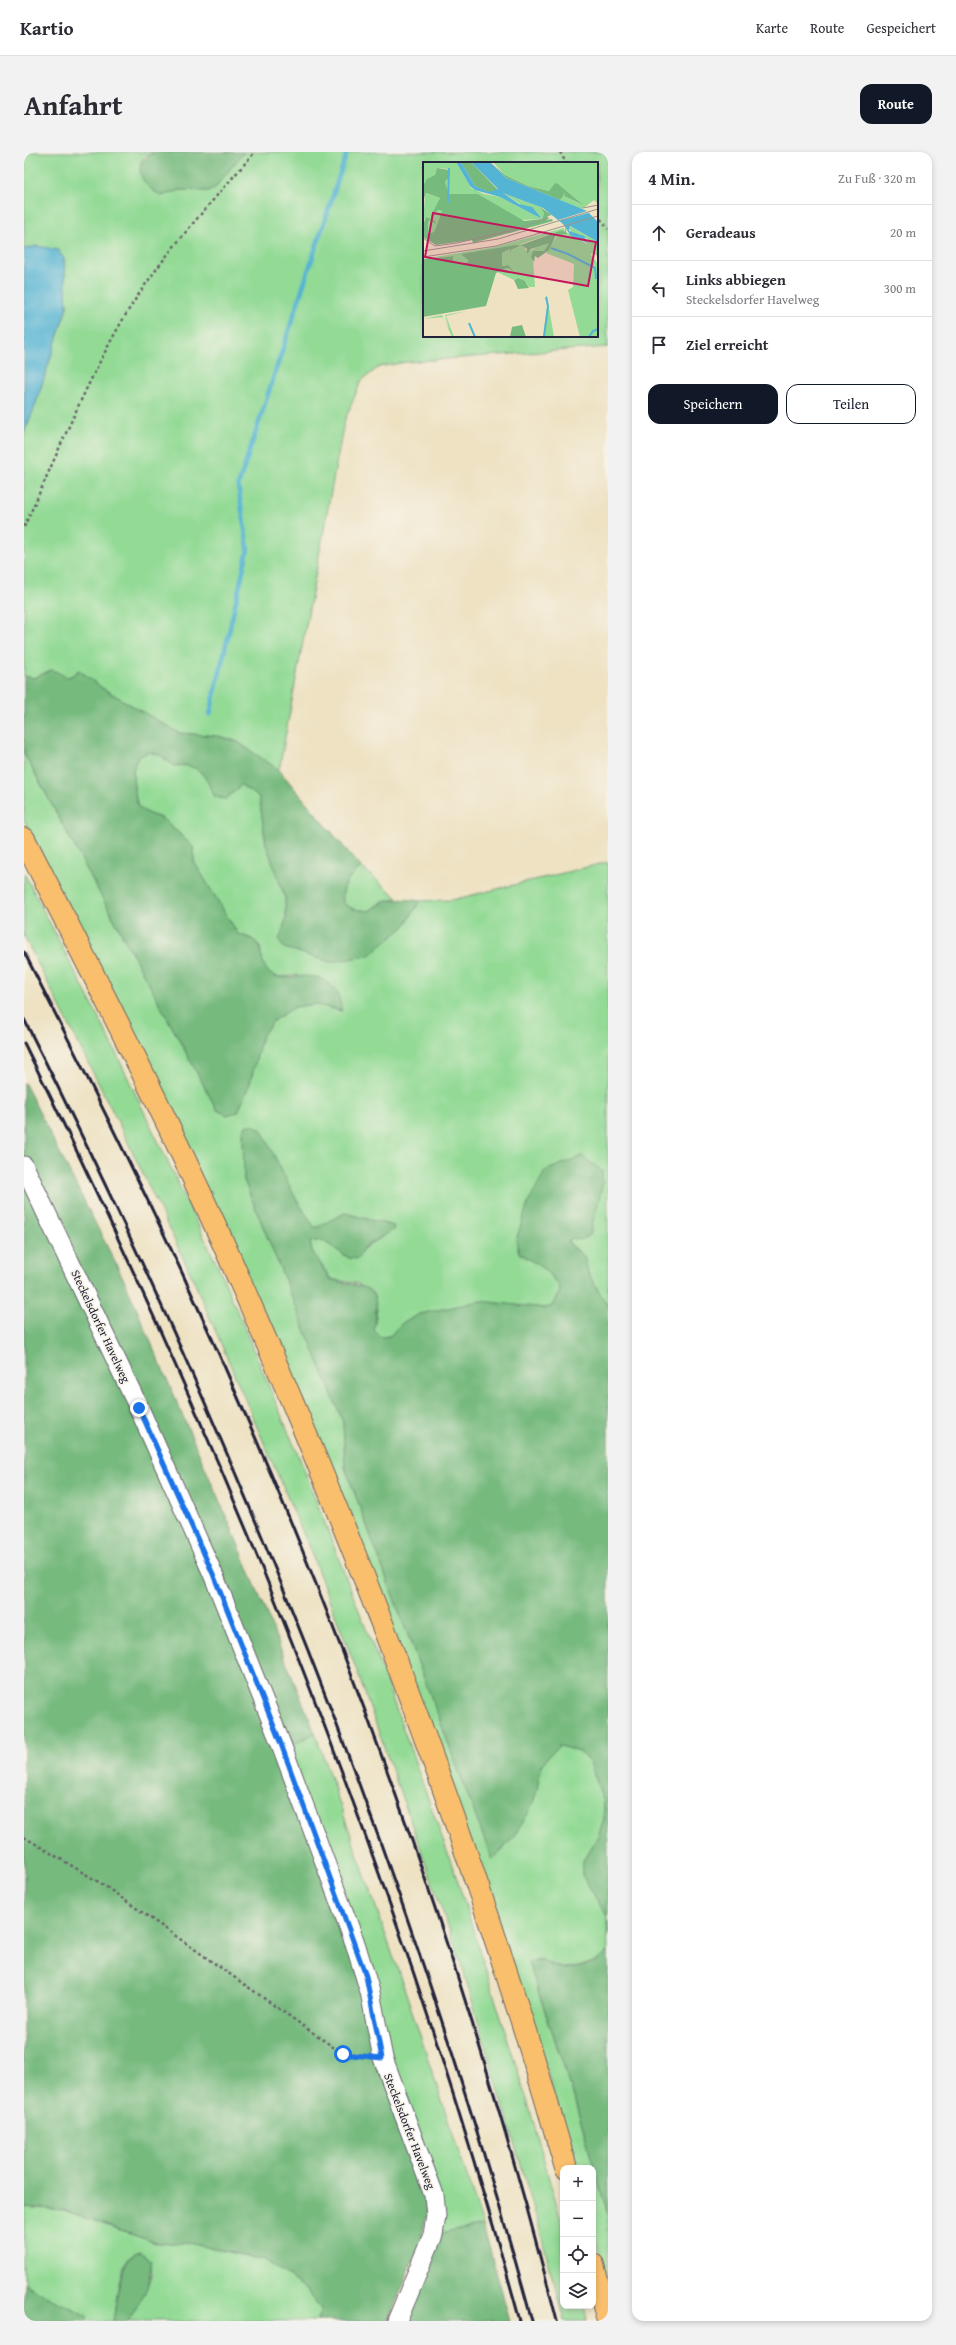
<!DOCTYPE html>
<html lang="de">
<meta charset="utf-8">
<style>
body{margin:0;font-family:"Gentium Book Plus",serif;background:#f2f2f3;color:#2b2b33}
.controls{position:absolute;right:12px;bottom:12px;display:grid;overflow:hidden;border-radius:8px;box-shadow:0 2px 6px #0003}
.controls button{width:36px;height:36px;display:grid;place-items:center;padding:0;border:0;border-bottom:1px solid #e1e1e2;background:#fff;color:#2b2b33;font:20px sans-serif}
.stop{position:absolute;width:12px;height:12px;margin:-9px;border:3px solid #1a73e8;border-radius:50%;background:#fff}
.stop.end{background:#1a73e8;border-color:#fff;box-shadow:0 1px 4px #0008}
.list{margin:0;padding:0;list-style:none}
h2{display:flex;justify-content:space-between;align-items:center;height:52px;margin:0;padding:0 16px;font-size:17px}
h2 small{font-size:13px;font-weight:400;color:#7c7c81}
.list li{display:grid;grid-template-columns:26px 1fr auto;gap:12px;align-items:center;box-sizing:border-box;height:56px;padding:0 16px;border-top:1px solid #e1e1e2}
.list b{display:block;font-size:15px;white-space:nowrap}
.list p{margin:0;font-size:13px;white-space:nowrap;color:#7c7c81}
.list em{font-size:13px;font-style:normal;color:#7c7c81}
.actions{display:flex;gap:8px;padding:12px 16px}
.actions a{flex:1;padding:9px 0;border:1px solid #111827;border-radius:12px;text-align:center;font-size:14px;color:#111827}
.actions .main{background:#111827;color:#fff}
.icon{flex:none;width:22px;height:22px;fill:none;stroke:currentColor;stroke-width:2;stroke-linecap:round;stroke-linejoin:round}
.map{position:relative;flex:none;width:584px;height:2169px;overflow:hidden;border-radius:12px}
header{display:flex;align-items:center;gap:24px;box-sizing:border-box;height:56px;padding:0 20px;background:#fff;border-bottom:1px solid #e1e1e2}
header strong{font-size:19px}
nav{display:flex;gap:22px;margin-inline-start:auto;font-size:14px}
.intro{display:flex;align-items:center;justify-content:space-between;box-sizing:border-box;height:96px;padding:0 24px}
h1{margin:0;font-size:28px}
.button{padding:10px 18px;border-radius:12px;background:#111827;color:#fff;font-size:14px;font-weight:700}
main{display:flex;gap:24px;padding:0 24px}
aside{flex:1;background:#fff;border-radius:12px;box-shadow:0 2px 6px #0003}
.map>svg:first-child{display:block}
.green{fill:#93da95;stroke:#5a7e68;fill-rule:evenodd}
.forest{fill:#76ba7e;stroke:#4c6e5c}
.water{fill:#54b4d3;stroke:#3b6b87}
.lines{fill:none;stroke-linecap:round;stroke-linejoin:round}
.stream{stroke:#54b4d3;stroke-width:4.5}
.minor-casing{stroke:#69656b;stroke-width:21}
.major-casing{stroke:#69656b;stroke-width:24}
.path{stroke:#69656b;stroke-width:2.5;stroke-dasharray:3 3;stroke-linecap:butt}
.minor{stroke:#fff;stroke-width:19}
.major{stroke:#f9bf6d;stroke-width:22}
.rail{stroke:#22223b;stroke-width:3}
.route{stroke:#1a73e8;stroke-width:5}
.labels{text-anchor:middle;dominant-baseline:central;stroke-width:3.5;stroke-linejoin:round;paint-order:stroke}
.street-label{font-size:12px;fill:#22223b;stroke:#f7f3e8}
.inset-river{fill:none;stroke:#54b4d3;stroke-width:2}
.inset-road{fill:none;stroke:#9c958d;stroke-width:1}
.view{fill:#c2185b;fill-opacity:0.15;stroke:#c2185b;stroke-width:2}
.inset-edge{fill:none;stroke:#22223b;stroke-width:2}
</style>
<header>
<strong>Kartio</strong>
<nav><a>Karte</a><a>Route</a><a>Gespeichert</a></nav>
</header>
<div class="intro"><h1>Anfahrt</h1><a class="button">Route</a></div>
<main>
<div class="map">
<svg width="584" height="2169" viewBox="0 0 584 2169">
<rect width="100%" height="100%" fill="#f7f3e8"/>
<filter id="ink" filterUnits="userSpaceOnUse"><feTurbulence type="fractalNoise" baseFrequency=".025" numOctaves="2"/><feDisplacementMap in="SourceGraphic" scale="8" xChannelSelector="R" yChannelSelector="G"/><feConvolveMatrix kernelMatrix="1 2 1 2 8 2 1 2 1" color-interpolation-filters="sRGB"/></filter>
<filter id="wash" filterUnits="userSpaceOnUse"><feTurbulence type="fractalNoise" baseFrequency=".012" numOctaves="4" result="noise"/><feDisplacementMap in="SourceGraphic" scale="16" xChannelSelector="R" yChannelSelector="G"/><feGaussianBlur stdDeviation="0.9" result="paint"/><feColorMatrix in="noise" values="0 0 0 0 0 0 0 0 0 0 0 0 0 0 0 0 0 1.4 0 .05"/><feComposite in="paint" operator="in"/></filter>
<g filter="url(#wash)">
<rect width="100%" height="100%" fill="#eee2c3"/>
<g class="green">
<path d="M0,0H131L120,5L116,12L137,44L156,38L183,39L190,37L220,0H584V195L382,210L355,215L337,229L320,270L255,618L212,589L194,584L155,581L78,536L55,518C40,531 42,522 27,518L10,526L0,524V281L11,254L43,155L40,107L33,98L13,94L0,97ZM400,11H573V184H400Z"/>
<path d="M125,600L136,603L150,613C176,611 181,623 191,645L202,647L217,633L235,645L242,692L261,745L262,767L256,788L380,775L396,749L428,748L584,710V1155L564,1121L560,1104L545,1091L547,1086L554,1087L558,1004L521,1019L495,1101L522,1118L536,1135L535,1143L527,1155L521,1156L456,1150L396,1162L378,1171L366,1184L357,1185L350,1178L353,1156L335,1132L307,1127L288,1099L286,1090L298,1088L325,1106L369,1078L321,1061L291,1076L223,973L219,979L220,1028L319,1270L321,1316L468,1707L479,1698L510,1649L515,1619L525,1602L536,1594L557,1600L567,1613L580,1651V1668L574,1685L559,1709L558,1723L583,1764L584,1799L579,1806L555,1815L537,1816L518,1808L504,1810L546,1932L584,2063V2132L569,2076V2016H552L490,1816L139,946L0,668V601L193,958L203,963L226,931L238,884L250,868L271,855L290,852L318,859L272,823C244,828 239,822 236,794L228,787L214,782L170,710L169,695L140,667L125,662L114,655C111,644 106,619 112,609C115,604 120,602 125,600Z"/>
<path d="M337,715L374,746L356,751L345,759L329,757L319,751C317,733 325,726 337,715Z"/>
<path d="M0,721L79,874L196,1119L275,1305L357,1515L434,1730L503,1948L539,2075V2154H560L563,2169H540L512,2064L437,1811L333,1519L282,1388L169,1127L97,976L0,784Z"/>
<path d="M291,1581L383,1844L459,2073L416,2082L368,1914L265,1595Z"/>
<path d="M0,2055L40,2058L135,2092L160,2090L241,2108L283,2138L297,2159L292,2169H104C112,2154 143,2114 118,2102C113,2099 109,2102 105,2106C93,2122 93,2150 89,2169H63L62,2164L0,2132Z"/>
</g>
<g class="forest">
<path d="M131,0H220L190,37L183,39L156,38L137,44C118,33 104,13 131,0Z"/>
<path d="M27,518C42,522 40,531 55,518L78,536L155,581L194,584L212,589L255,618L337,715C325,726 317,733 319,751L329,757L345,759C364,746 374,746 396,749L380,775L344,804L306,810L260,796L255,788L262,767L261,745L242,692L235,645L217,633L202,647L191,645C181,623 176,611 150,614L136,603L125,600C120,602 115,604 112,609C106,619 111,644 114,655L125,662L140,667L169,695L170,710L214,782L228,787L236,794C242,854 280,804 310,836C315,840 316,852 318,859L290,852L271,855L250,868L238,884L226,931L214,960L203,963L193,958L0,601V524L10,526Z"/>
<path d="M0,930L100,1128L218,1401L291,1581L265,1595L401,2038L403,2061L396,2092L364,2169H292L297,2159L283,2138L241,2108L161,2090L135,2092L40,2058L0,2055Z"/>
<path d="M223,973H229L237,977L272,1047L291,1076L321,1061L370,1074L369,1078L339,1096L334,1107L325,1106L298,1088L286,1090L288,1099L306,1127C346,1139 357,1128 350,1178L357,1185L366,1184L378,1171L396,1162L456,1149L521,1156L527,1155L535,1143L536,1135L522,1118L495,1101L492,1088L504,1051L521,1019L558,1004L578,1019L579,1031L566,1083L557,1088L547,1086L544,1089L549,1096L560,1104L564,1121L584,1155V1782L583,1764L558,1723L559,1710L574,1685L580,1668V1651L567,1613L557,1600L536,1594C509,1613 519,1625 509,1650C500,1673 486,1691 468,1708L321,1315L319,1270L220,1028L219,978Z"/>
<path d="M584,1799V2063L546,1932L504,1810C525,1807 519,1812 536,1816C551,1819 576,1811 584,1799Z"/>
<path d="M459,2073L486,2169H380L416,2082Z"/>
<path d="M116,2100L128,2109L123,2137L104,2169H89C92,2153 96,2102 116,2100Z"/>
<path d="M0,2132L63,2164V2169H0Z"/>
</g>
<path class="water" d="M13,94L34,98L40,107L43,155L11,254L0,281V97Z"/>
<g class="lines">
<path class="stream" d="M186,562L224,397L214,334L323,0"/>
</g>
</g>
<g filter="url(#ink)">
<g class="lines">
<g class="minor-casing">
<path id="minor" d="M0,1014L115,1256L189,1422L257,1592L331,1791L346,1840L359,1906L410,2043L412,2064L409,2083L373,2169"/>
</g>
<g class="major-casing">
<g id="major">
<path d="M0,687C67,818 135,949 195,1082C331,1385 451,1697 542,2016"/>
<path d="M569,2113L584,2169"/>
</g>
</g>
<g class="path">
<path d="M536,0L542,11"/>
<path d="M573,62L584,77"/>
<path d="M0,375C33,303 63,227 104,159C139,102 187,51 231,0"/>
<path d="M0,1685L78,1732L319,1902L342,1904"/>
</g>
<use href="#minor" class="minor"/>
<use href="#major" class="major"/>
<g class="rail">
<path d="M0,800C55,908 109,1015 160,1125C314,1459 442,1813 533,2169"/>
<path d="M0,867C210,1283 385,1719 508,2169"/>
<path d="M0,891C204,1302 375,1726 496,2169"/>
</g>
</g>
</g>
<g class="lines" filter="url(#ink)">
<path class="route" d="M115,1256L189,1422L257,1592L342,1824L358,1906L319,1902"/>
</g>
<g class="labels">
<g class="street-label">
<text transform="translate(77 1174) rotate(65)">Steckelsdorfer Havelweg</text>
<text transform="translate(386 1979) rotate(69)">Steckelsdorfer Havelweg</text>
</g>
</g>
<g transform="translate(399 10)">
<rect width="175" height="175" fill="#eee2c3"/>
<path d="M0,0H33L48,26L61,32L77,35L119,57L98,58L55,32H26L22,20L26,17L25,7L14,6L12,13L0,24ZM70,0H175V42L171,38L159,47L149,44L137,38L140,30L141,34L159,43L137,24L131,23L126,29L105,24L82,13ZM2,31L17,36L9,56L15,48L19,49L11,70L7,74L4,70L5,58L12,59L2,56L0,63ZM80,31L117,45L121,51L119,56ZM146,64L175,80V94L168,91V93L175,102V175H157L145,128L150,125L151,102L123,91L135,72L145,71L164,82L165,77L148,70ZM141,66L142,70L139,68L98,82L105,90L122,80L126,81L121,89H112L110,98L112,125H106L103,120L94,116L91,118L74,110L84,106L88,110L84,103L79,104V91L87,87V93L88,88L96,85L39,92L46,99L41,102L30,100V94L0,97L71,85ZM123,134H124L131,175H120L124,145ZM44,149L23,154L31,175H29L20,155L0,157L19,153L26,167L22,153Z" fill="#93da95"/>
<path d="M38,0H48L75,28L67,31L52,24ZM67,0L82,13L105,24L126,29L132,21L135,22L160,43L141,34L142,31L137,38L83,16ZM14,6L26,8V16L22,20L26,32H55L101,59L119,57L121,51L117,45L129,53L125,54L124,58L129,57L130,59L50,81L49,78L13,83L0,75V63L3,55L12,59L13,62L7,58L5,60V72L11,70L19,49L15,48L9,56L8,54L17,36L3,31L0,39V24L4,17L12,13ZM142,65L144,72L133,73L126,88L115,96L112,94L111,100L108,95L110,89H121L126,81L108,87L104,92V87L98,83L139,68L142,70ZM93,83L97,84L88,88L87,93V87L79,91V104L85,103L90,109L84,106L73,111L63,144L0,155V97L30,94V100L41,102L46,99L38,92ZM95,116L102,119L106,126L95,127L91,118ZM99,163L103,175H87L89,165Z" fill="#76ba7e"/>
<path d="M33,0H38L52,24L66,30L75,27L48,0H67L83,16L164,49L175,60V80L147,64L146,69L161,74L165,81L148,74L140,62L120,46L80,31L96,42L109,45L119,57L77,35L52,28L47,24Z" fill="#54b4d3"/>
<path d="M167,48L169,50L132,60V59Z" fill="#eee2c3"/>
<path class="inset-river" d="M25,41L26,6M128,86L145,92L172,106L173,117M46,161L52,175M121,175L125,144L123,135M166,175L170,169L175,167"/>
<path class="inset-road" d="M160,46L175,43M0,76L12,84L34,81L90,68L126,56M0,89L75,77L175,47M0,95L73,84L175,54"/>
<path class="view" d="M10,51L173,80L165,124L2,95Z"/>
<rect width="175" height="175" class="inset-edge"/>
</g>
</svg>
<div class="controls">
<button>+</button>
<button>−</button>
<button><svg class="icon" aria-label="locate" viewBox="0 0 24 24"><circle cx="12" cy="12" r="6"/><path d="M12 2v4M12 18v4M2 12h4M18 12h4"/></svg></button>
<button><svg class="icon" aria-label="layers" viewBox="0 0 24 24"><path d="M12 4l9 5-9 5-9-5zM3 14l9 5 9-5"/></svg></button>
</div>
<div class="stop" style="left:319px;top:1902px"></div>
<div class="stop end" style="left:115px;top:1256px"></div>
</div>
<aside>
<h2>4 Min.<small>Zu Fuß · 320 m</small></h2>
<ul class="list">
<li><svg class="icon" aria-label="ahead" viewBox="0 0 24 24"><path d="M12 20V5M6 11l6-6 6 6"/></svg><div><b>Geradeaus</b></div><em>20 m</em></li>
<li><svg class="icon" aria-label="left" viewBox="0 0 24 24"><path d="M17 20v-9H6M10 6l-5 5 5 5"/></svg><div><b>Links abbiegen</b><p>Steckelsdorfer Havelweg</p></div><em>300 m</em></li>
<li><svg class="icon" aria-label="arrive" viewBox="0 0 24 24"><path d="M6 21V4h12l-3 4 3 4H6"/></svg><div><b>Ziel erreicht</b></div></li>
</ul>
<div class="actions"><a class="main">Speichern</a><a>Teilen</a></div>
</aside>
</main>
